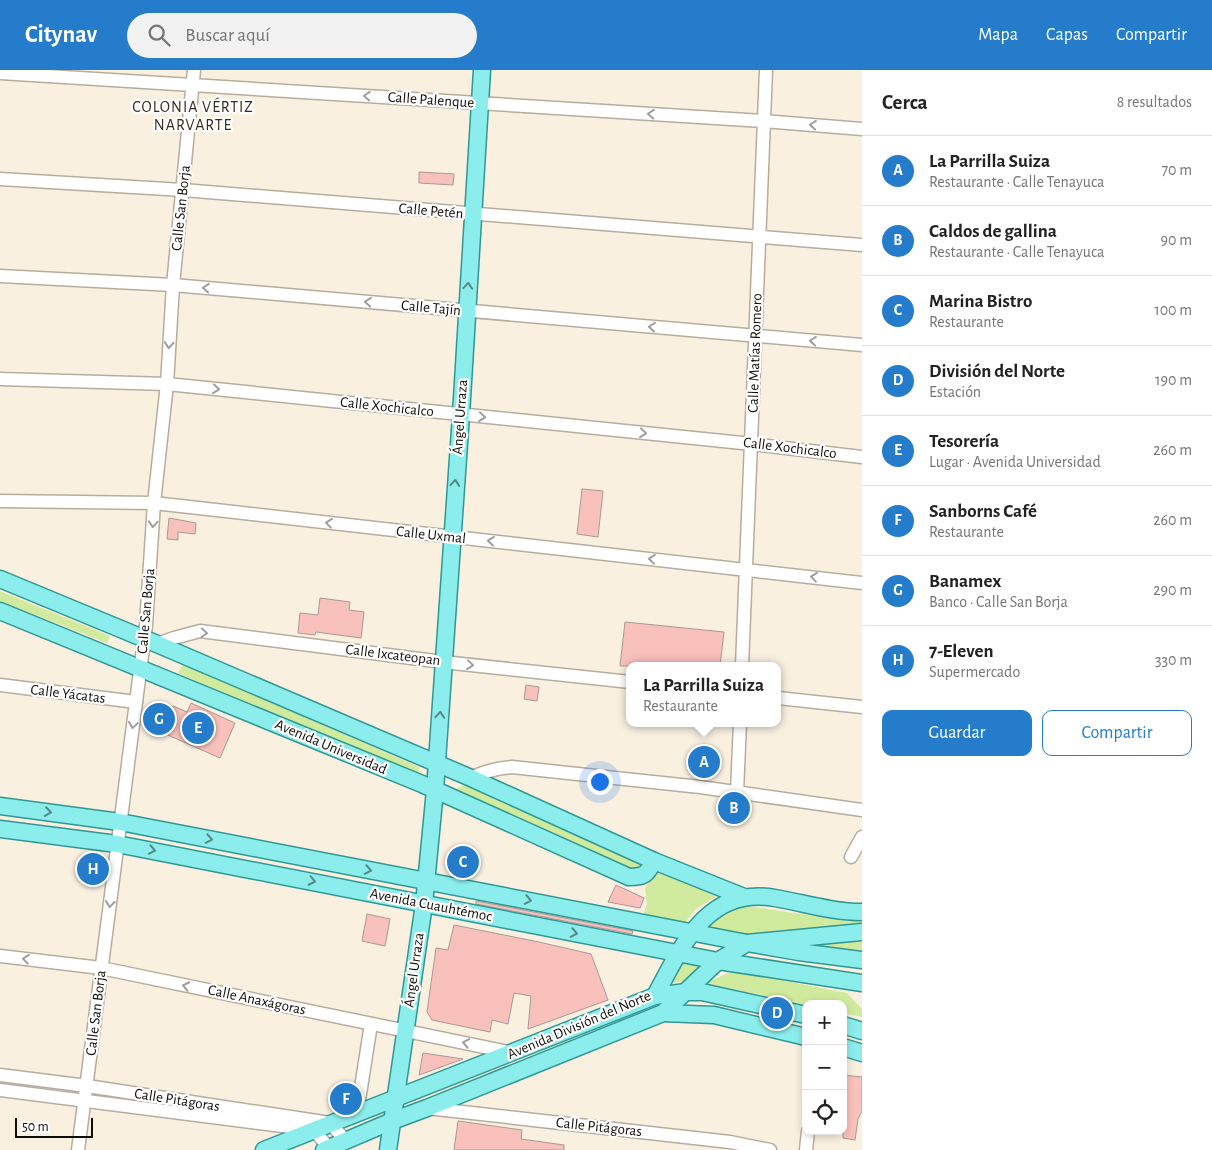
<!DOCTYPE html>
<html lang="es">
<meta charset="utf-8">
<style>
body{margin:0;font-family:"Alegreya Sans",sans-serif;background:#f2f2f2;color:#222}
.controls{position:absolute;right:15px;bottom:15px;display:grid;overflow:hidden;border-radius:10px;box-shadow:0 2px 8px #0003}
.controls button{width:45px;height:45px;display:grid;place-items:center;padding:0;border:0;border-bottom:1px solid #e0e0e0;background:#fff;color:#222;font:25px sans-serif}
.scale{position:absolute;left:15px;bottom:12px;width:78px;box-sizing:border-box;padding-left:5px;border:2px solid #100d08;border-top:0;font-size:14px;line-height:18px;white-space:nowrap;color:#100d08;-webkit-text-stroke:4px #fff;paint-order:stroke}
.you{position:absolute;left:599px;top:711px;width:18px;height:18px;margin:-12px;border:4px solid #fff;border-radius:50%;background:#1a73e8;box-shadow:0 0 0 8px #1a73e833}
.badge{display:grid;place-items:center;width:32px;height:32px;border-radius:50%;background:#247cca;color:#fff;font-size:16px;font-weight:700}
.pin{position:absolute;translate:-50% -50%;border:2px solid #fff;box-shadow:0 1px 5px #0006}
.popup{position:absolute;left:626px;top:592px;width:155px;height:65px;box-sizing:border-box;display:grid;place-content:center;border-radius:10px;background:#fff;filter:drop-shadow(0 1px 4px #0005);font-size:16px;white-space:nowrap;color:#767676}
.popup b{font-size:19px;color:#222}
.popup::after{content:'';position:absolute;left:50%;top:100%;margin-left:-10px;border:10px solid transparent;border-top-color:#fff}
.list{margin:0;padding:0;list-style:none}
h2{display:flex;justify-content:space-between;align-items:center;height:65px;margin:0;padding:0 20px;font-size:21px}
h2 small{font-size:16px;font-weight:400;color:#767676}
.list li{display:grid;grid-template-columns:32px 1fr auto;gap:15px;align-items:center;box-sizing:border-box;height:70px;padding:0 20px;border-top:1px solid #e0e0e0}
.list b{display:block;font-size:19px;white-space:nowrap}
.list p{margin:0;font-size:16px;white-space:nowrap;color:#767676}
.list em{font-size:16px;font-style:normal;color:#767676}
.actions{display:flex;gap:10px;padding:15px 20px}
.actions a{flex:1;padding:11px 0;border:1px solid #247cca;border-radius:10px;text-align:center;font-size:18px;color:#247cca}
.actions .main{background:#247cca;color:#fff}
.icon{flex:none;width:28px;height:28px;fill:none;stroke:currentColor;stroke-width:2;stroke-linecap:round;stroke-linejoin:round}
.map{position:relative;flex:none;width:862px;height:1080px;overflow:hidden}
header{display:flex;align-items:center;gap:30px;box-sizing:border-box;height:70px;padding:0 25px;background:#247cca;color:#fff}
header strong{font-size:24px}
nav{display:flex;gap:28px;margin-inline-start:auto;font-size:18px}
.search{width:350px;height:45px;background:#f2f2f2;display:flex;align-items:center;gap:12px;box-sizing:border-box;padding:0 18px;border-radius:28px;color:#767676;font-size:19px}
main{display:flex}
aside{flex:1;background:#fff}
.map>svg:first-child{display:block}
.green{fill:#d1eb9e}
.building{fill:#f9c1bc;stroke:#ac9897}
.lines{fill:none;stroke-linecap:round;stroke-linejoin:round}
.minor-casing{stroke:#b6ad9e;stroke-width:15}
.major-casing{stroke:#2f9894;stroke-width:19}
.minor{stroke:#fff;stroke-width:12}
.major{stroke:#8ceeec;stroke-width:16}
.oneway{stroke:#9f9e9c}
.oneway2{stroke:#548985}
.labels{text-anchor:middle;dominant-baseline:central;stroke-width:4.5;stroke-linejoin:round;paint-order:stroke}
.street-label{font-size:15px;fill:#100d08;stroke:#fff}
.neighbourhood-label{font-size:16px;letter-spacing:1px;fill:#342d21;stroke:#fff}
</style>
<header>
<strong>Citynav</strong>
<div class="search"><svg class="icon" aria-label="search" viewBox="0 0 24 24"><circle cx="10" cy="10" r="6"/><path d="M15 15l6 6"/></svg>Buscar aquí</div>
<nav><a>Mapa</a><a>Capas</a><a>Compartir</a></nav>
</header>
<main>
<div class="map">
<svg width="862" height="1080" viewBox="0 0 862 1080">
<rect width="100%" height="100%" fill="#f9f0e0"/>
<g class="green">
<path d="M0,521L110,566L107,573L0,531Z"/>
<path d="M183,594L419,697L418,707L178,603Z"/>
<path d="M464,715L641,794L634,800L452,721Z"/>
<path d="M657,803L722,823L696,839L683,855L643,846L647,834L645,818Z"/>
<path d="M741,835L841,850L862,849V853L742,868L706,860L719,844Z"/>
<path d="M862,869V883L790,876Z"/>
<path d="M684,890L703,895L686,911L671,913Z"/>
<path d="M733,901L847,923L862,939V947L843,943V934H806V935L705,913Z"/>
</g>
<g class="building">
<path d="M419,102L454,104L453,115L419,113Z"/>
<path d="M582,419L603,421L598,467L577,464Z"/>
<path d="M169,448L196,453L195,464L178,462V470L167,469Z"/>
<path d="M320,528L350,532L349,540L364,542L361,568L316,562L315,565L298,563L300,543L318,545Z"/>
<path d="M625,552L724,562L720,596H620Z"/>
<path d="M526,615L539,617L537,631L524,629Z"/>
<path d="M191,633L235,653L220,688L161,662L173,636L187,642Z"/>
<path d="M616,815L644,828L640,838L608,832Z"/>
<path d="M476,831L633,861L632,864L476,834Z"/>
<path d="M367,844L390,849L385,876L362,871Z"/>
<path d="M454,855L539,872L591,884L608,930L528,959L531,926L514,923L508,954L492,950L490,962L432,950L427,942L436,878L448,880Z"/>
<path d="M423,983L463,989L419,1005Z"/>
<path d="M843,1005L862,1007V1041L858,1049L855,1070L843,1068Z"/>
<path d="M458,1051L522,1060L521,1069L564,1075V1080H454Z"/>
</g>
<g class="lines">
<g class="minor-casing">
<g id="minor">
<path d="M0,3L763,51L862,59"/>
<path d="M0,109L183,120L862,175"/>
<path d="M0,206L173,215L862,275"/>
<path d="M0,309L167,314L752,374L862,387"/>
<path d="M0,431L154,433L862,513"/>
<path d="M157,574L174,568L200,561L443,592L630,612"/>
<path d="M742,596L766,0"/>
<path d="M0,615L136,632"/>
<path d="M778,628L862,637"/>
<path d="M471,708C485,701 497,698 512,697L700,717L862,740"/>
<path d="M737,722L740,653"/>
<path d="M851,787L862,767"/>
<path d="M0,886L101,898L513,983"/>
<path d="M0,1005L87,1016L330,1053L346,1071"/>
<path d="M0,1020L314,1060L329,1078"/>
<path d="M427,1038L730,1072L770,1080"/>
<path d="M357,1043L371,954"/>
<path d="M78,1080L146,555L154,433L167,314L173,215L194,0"/>
<path d="M806,1080L808,1061"/>
</g>
</g>
<g class="major-casing">
<g id="major">
<path d="M0,509L157,574L471,708L654,791L744,827"/>
<path d="M0,541L422,714L629,807C645,807 647,804 654,791"/>
<path d="M0,736L120,752L747,873L799,882L862,890"/>
<path d="M0,759L117,774L718,891L862,913"/>
<path d="M655,926C682,876 707,816 775,828C804,833 832,842 862,842"/>
<path d="M663,943L714,945L806,967"/>
<path d="M843,955L862,961"/>
<path d="M843,977L862,983"/>
<path d="M264,1080L655,926L686,922H702L806,945"/>
<path d="M324,1080L392,1051L427,1038L663,943L718,891L747,873L862,862"/>
<path d="M388,1080L424,834L435,720L461,345L482,0"/>
</g>
</g>
<use href="#minor" class="minor"/>
<use href="#major" class="major"/>
</g>
<defs><path id="oneway-chevron" d="M-2-3.5L2.5 0L-2 3.5" fill="none" stroke-width="1.6" stroke-linecap="round" stroke-linejoin="round" transform="scale(1.25)"/></defs>
<g class="oneway">
<use href="#oneway-chevron" transform="translate(367 26) rotate(-176)"/>
<use href="#oneway-chevron" transform="translate(651 44) rotate(-176)"/>
<use href="#oneway-chevron" transform="translate(813 55) rotate(-175)"/>
<use href="#oneway-chevron" transform="translate(206 218) rotate(-175)"/>
<use href="#oneway-chevron" transform="translate(368 232) rotate(-175)"/>
<use href="#oneway-chevron" transform="translate(652 257) rotate(-175)"/>
<use href="#oneway-chevron" transform="translate(813 271) rotate(-175)"/>
<use href="#oneway-chevron" transform="translate(169 275) rotate(94)"/>
<use href="#oneway-chevron" transform="translate(216 319) rotate(6)"/>
<use href="#oneway-chevron" transform="translate(482 347) rotate(6)"/>
<use href="#oneway-chevron" transform="translate(643 363) rotate(6)"/>
<use href="#oneway-chevron" transform="translate(329 453) rotate(-173)"/>
<use href="#oneway-chevron" transform="translate(153 454) rotate(94)"/>
<use href="#oneway-chevron" transform="translate(491 471) rotate(-174)"/>
<use href="#oneway-chevron" transform="translate(652 489) rotate(-174)"/>
<use href="#oneway-chevron" transform="translate(814 507) rotate(-173)"/>
<use href="#oneway-chevron" transform="translate(204 563) rotate(3)"/>
<use href="#oneway-chevron" transform="translate(470 595) rotate(6)"/>
<use href="#oneway-chevron" transform="translate(133 655) rotate(98)"/>
<use href="#oneway-chevron" transform="translate(110 834) rotate(97)"/>
<use href="#oneway-chevron" transform="translate(26 889) rotate(-173)"/>
<use href="#oneway-chevron" transform="translate(186 916) rotate(-168)"/>
<use href="#oneway-chevron" transform="translate(466 973) rotate(-169)"/>
</g>
<g class="oneway2">
<use href="#oneway-chevron" transform="translate(468 216) rotate(-86)"/>
<use href="#oneway-chevron" transform="translate(455 413) rotate(-85)"/>
<use href="#oneway-chevron" transform="translate(440 645) rotate(-86)"/>
<use href="#oneway-chevron" transform="translate(48 742) rotate(8)"/>
<use href="#oneway-chevron" transform="translate(209 769) rotate(11)"/>
<use href="#oneway-chevron" transform="translate(152 780) rotate(11)"/>
<use href="#oneway-chevron" transform="translate(368 800) rotate(11)"/>
<use href="#oneway-chevron" transform="translate(312 811) rotate(12)"/>
<use href="#oneway-chevron" transform="translate(528 830) rotate(11)"/>
<use href="#oneway-chevron" transform="translate(574 863) rotate(11)"/>
</g>
<g class="labels">
<g class="street-label">
<text transform="translate(431 30) rotate(4)">Calle Palenque</text>
<text transform="translate(181 138) rotate(-84)">Calle San Borja</text>
<text transform="translate(431 141) rotate(5)">Calle Petén</text>
<text transform="translate(431 238) rotate(5)">Calle Tajín</text>
<text transform="translate(755 283) rotate(-88)">Calle Matías Romero</text>
<text transform="translate(387 337) rotate(6)">Calle Xochicalco</text>
<text transform="translate(460 347) rotate(-86)">Ángel Urraza</text>
<text transform="translate(790 378) rotate(7)">Calle Xochicalco</text>
<text transform="translate(431 465) rotate(6)">Calle Uxmal</text>
<text transform="translate(146 541) rotate(-85)">Calle San Borja</text>
<text transform="translate(393 585) rotate(7)">Calle Ixcateopan</text>
<text transform="translate(68 624) rotate(7)">Calle Yácatas</text>
<text transform="translate(331 677) rotate(23)">Avenida Universidad</text>
<text transform="translate(431 835) rotate(11)">Avenida Cuauhtémoc</text>
<text transform="translate(414 900) rotate(-82)">Ángel Urraza</text>
<text transform="translate(257 930) rotate(12)">Calle Anaxágoras</text>
<text transform="translate(96 943) rotate(-83)">Calle San Borja</text>
<text transform="translate(579 955) rotate(-23)">Avenida División del Norte</text>
<text transform="translate(177 1030) rotate(9)">Calle Pitágoras</text>
<text transform="translate(599 1057) rotate(6)">Calle Pitágoras</text>
</g>
<g class="neighbourhood-label">
<text x="193" y="37">COLONIA VÉRTIZ<tspan x="193" dy="18">NARVARTE</tspan></text>
</g>
</g>
</svg>
<div class="controls">
<button>+</button>
<button>−</button>
<button><svg class="icon" aria-label="locate" viewBox="0 0 24 24"><circle cx="12" cy="12" r="6"/><path d="M12 2v4M12 18v4M2 12h4M18 12h4"/></svg></button>
</div>
<div class="scale">50 m</div>
<div class="you"></div>
<div class="pin badge" style="left:704px;top:692px">A</div>
<div class="popup"><b>La Parrilla Suiza</b>Restaurante</div>
<div class="pin badge" style="left:734px;top:738px">B</div>
<div class="pin badge" style="left:463px;top:792px">C</div>
<div class="pin badge" style="left:777px;top:943px">D</div>
<div class="pin badge" style="left:198px;top:658px">E</div>
<div class="pin badge" style="left:346px;top:1029px">F</div>
<div class="pin badge" style="left:159px;top:649px">G</div>
<div class="pin badge" style="left:93px;top:799px">H</div>
</div>
<aside>
<h2>Cerca<small>8 resultados</small></h2>
<ul class="list">
<li><span class="badge">A</span><div><b>La Parrilla Suiza</b><p>Restaurante · Calle Tenayuca</p></div><em>70 m</em></li>
<li><span class="badge">B</span><div><b>Caldos de gallina</b><p>Restaurante · Calle Tenayuca</p></div><em>90 m</em></li>
<li><span class="badge">C</span><div><b>Marina Bistro</b><p>Restaurante</p></div><em>100 m</em></li>
<li><span class="badge">D</span><div><b>División del Norte</b><p>Estación</p></div><em>190 m</em></li>
<li><span class="badge">E</span><div><b>Tesorería</b><p>Lugar · Avenida Universidad</p></div><em>260 m</em></li>
<li><span class="badge">F</span><div><b>Sanborns Café</b><p>Restaurante</p></div><em>260 m</em></li>
<li><span class="badge">G</span><div><b>Banamex</b><p>Banco · Calle San Borja</p></div><em>290 m</em></li>
<li><span class="badge">H</span><div><b>7-Eleven</b><p>Supermercado</p></div><em>330 m</em></li>
</ul>
<div class="actions"><a class="main">Guardar</a><a>Compartir</a></div>
</aside>
</main>
